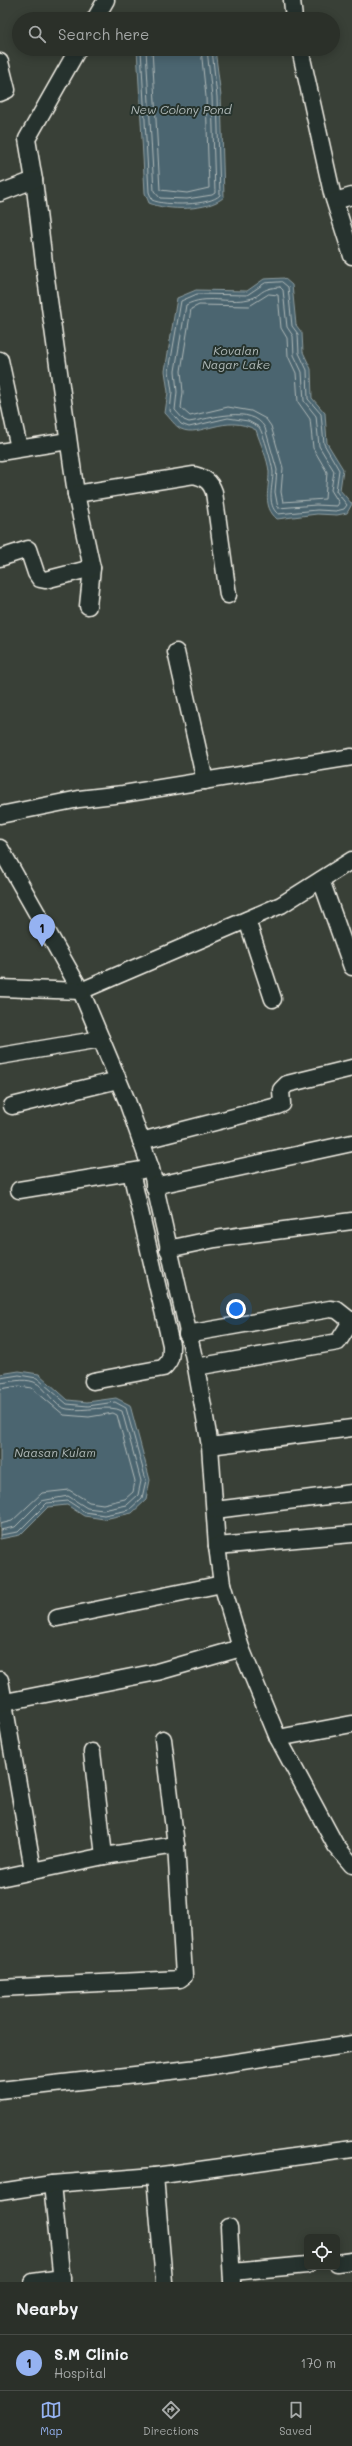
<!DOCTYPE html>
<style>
body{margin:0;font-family:Mali,sans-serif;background:#373c35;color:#f1f3f6}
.controls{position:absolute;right:12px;bottom:12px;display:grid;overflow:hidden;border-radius:6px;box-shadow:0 2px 10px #0003}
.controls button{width:36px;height:36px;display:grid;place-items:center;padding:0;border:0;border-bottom:1px solid #474b46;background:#2b3029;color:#f1f3f6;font:20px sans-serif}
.you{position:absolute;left:236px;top:1309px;width:14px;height:14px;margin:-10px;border:3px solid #fff;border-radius:50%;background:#1a73e8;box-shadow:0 0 0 6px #1a73e833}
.badge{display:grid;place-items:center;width:26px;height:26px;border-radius:50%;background:#95b2f1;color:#111;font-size:13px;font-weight:700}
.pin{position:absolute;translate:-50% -33px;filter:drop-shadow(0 1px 2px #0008)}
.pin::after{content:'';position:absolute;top:21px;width:14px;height:12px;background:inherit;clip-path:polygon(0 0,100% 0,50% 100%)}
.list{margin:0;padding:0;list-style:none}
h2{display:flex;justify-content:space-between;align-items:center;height:52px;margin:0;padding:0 16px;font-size:17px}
h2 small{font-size:13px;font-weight:400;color:#a6a9a8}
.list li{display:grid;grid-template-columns:26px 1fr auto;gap:12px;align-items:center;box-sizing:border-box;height:56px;padding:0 16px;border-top:1px solid #474b46}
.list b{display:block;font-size:15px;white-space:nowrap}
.list p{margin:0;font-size:13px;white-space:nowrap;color:#a6a9a8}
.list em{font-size:13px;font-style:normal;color:#a6a9a8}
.icon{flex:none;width:22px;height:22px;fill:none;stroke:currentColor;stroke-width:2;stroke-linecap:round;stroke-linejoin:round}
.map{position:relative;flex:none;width:352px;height:2282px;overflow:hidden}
.search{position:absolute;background:#2b3029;box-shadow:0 2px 10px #0003;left:12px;right:12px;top:12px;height:44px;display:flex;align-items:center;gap:10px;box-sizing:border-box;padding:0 14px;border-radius:22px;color:#a6a9a8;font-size:15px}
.sheet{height:108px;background:#2b3029}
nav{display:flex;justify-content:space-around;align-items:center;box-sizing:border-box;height:56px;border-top:1px solid #474b46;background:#2b3029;font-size:11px;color:#a6a9a8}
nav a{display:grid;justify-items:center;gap:2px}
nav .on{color:#95b2f1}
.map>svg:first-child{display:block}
.water{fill:#4b6570;stroke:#8f9da0}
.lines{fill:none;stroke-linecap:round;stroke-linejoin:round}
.shore{stroke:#b0b9b8;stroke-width:1}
.minor-casing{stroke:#f4f1e8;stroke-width:19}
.minor{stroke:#26332d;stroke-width:16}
.labels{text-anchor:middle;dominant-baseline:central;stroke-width:4;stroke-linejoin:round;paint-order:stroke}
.water-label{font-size:12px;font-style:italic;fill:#b0b9b8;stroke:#26332d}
</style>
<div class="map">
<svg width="352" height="2282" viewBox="0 0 352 2282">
<rect width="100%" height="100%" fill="#394037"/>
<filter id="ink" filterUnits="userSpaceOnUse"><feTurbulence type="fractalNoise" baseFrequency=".025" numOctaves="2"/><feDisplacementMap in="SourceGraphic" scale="8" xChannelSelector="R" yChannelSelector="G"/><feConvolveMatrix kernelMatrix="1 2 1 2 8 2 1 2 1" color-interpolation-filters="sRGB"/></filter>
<g filter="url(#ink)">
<g class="water">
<path d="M137,49H215L221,96L224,197C209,211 167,211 149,203L145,193Z"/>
<path d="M284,278L292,285L296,325L302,333L303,352L311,369L312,398L325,413L327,443L343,469L340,490L352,504L347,513L337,515L317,514L277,519C262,506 269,490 269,472C268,459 260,443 256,430C225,413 200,438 181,429C175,426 170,418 165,413L168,392L165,371L177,298L196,290L247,291L264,279Z"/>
<path d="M19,1371L39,1374L68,1400L87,1402L116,1398L130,1405L150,1480L146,1500L132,1513L104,1519L84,1516L67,1505L48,1507L20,1535L0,1539V1374Z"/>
</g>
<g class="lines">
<g class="shore">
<path d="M141,49L149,192L152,200C165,206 210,206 220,195L217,97L212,49"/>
<path d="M146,49L154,191L160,198L187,199L212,195L215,193L212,97L207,49"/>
<path d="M152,49L160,190L187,193L209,188L206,97L201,49"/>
<path d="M282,282L288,287L292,326L298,334L299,353L307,370L308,399L321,414L324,444L339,470L336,491L347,505L344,509L336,511L317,510L278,514C266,504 273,486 273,472C272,463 264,435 259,427L248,421L228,418L189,427L181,424L170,411L172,392L169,371L181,301L197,294L247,295L265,283Z"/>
<path d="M280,287L283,290L287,327L293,336L294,355L302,372L304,401L316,416L319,446L334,471L331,490L339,503L337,506L316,505L278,508L275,492L277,470L265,428C252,404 209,419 189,422L184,420L175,410L177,392L175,371L186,305C206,294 227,304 249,299C262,296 259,288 280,287Z"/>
<path d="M269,294L278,295L281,328L287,338L288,356L296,373L298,402L310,419L313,448L327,472L325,499L283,502L281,492L283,468L271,426L266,419L251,411L228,407L190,416L181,408L183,392L181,371L191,309L199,305L249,306Z"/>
<path d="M0,1378L19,1375L37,1378L67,1404L88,1406L115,1402L126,1408L146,1480L142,1498L129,1510L104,1515L85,1512L68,1501L47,1503L18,1532L0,1535"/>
<path d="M0,1383C11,1382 23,1378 34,1382C47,1387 53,1407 67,1409C84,1412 110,1404 122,1411L141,1481L138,1495L127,1505L103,1510L87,1508L68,1496L41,1501L15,1527L0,1530"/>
<path d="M0,1389L19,1386L32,1388L64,1415L89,1417L113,1413L117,1415L135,1481L133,1492L125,1499L103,1504L89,1502L69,1490L42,1493L12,1521L0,1524"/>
</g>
<g class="minor-casing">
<g id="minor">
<path d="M292,0L294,19"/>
<path d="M95,19L106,0"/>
<path d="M78,49L27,139L34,180L45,271L76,494L92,568L88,606"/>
<path d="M300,49L332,193L352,256"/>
<path d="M0,62L7,90L0,93"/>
<path d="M0,193L34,180"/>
<path d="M335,201L352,196"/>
<path d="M0,360L19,448"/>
<path d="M0,452L68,441"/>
<path d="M76,494L194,475C205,478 210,481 214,492L228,595"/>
<path d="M0,558L28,549L36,573L40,579L45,580L92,568"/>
<path d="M176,652L205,781"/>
<path d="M0,815L79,799L123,794L352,757"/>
<path d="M0,848L81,991"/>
<path d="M352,860L281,905L81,991L127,1101L151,1169L196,1367L210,1446L217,1546L222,1584L241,1648L278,1738L336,1846L352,1865"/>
<path d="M321,880L352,967"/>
<path d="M247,920L273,999"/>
<path d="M0,988L81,991"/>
<path d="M0,1056L101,1039"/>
<path d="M12,1106L118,1080"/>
<path d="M141,1141L277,1106L282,1104L281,1090L287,1084L352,1068"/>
<path d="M154,1186L352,1143"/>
<path d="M19,1190L142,1170"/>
<path d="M168,1249L215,1239L352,1221"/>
<path d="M187,1334L330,1309L337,1310L351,1321"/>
<path d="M196,1367L338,1342L352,1320"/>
<path d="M93,1381L163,1368C171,1361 171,1356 171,1345L131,1172"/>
<path d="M210,1446L352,1428"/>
<path d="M215,1510L352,1493"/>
<path d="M217,1546L352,1534"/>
<path d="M57,1618L222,1584"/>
<path d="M0,1680L33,1870"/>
<path d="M0,1703L157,1672L241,1648"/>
<path d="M278,1738L352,1724"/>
<path d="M92,1752L104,1856"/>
<path d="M0,1878L104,1856L176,1845"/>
<path d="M0,1988L180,1979L184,1976L176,1845L163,1739"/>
<path d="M0,2090L198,2068L352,2044"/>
<path d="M52,2184L62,2282"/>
<path d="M0,2192L52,2184L155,2176"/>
<path d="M229,2227L232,2282"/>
<path d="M337,2263L352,2261"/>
<path d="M232,2272L307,2265"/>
<path d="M33,2282L62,2278"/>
<path d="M164,2282L155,2176L352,2149"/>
</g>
</g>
<use href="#minor" class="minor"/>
</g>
</g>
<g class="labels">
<g class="water-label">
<text x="181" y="109">New Colony Pond</text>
<text x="236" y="350">Kovalan<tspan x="236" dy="14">Nagar Lake</tspan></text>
<text x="55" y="1452">Naasan Kulam</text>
</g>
</g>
</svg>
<div class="controls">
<button><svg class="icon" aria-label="locate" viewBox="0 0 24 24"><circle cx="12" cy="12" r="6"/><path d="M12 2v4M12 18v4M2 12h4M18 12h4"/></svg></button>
</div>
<div class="you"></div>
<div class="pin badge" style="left:42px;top:947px">1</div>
<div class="search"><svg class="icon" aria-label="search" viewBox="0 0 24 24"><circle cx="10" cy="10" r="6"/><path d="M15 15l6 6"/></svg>Search here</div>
</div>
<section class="sheet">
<h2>Nearby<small></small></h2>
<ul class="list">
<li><span class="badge">1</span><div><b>S.M Clinic</b><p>Hospital</p></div><em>170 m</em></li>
</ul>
</section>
<nav>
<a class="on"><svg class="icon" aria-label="map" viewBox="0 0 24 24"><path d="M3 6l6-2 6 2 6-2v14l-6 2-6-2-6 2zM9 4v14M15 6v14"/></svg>Map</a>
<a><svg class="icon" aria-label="directions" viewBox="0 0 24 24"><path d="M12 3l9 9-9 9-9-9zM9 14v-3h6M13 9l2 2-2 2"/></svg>Directions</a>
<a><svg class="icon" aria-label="saved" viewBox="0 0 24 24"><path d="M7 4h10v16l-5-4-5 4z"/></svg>Saved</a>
</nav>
